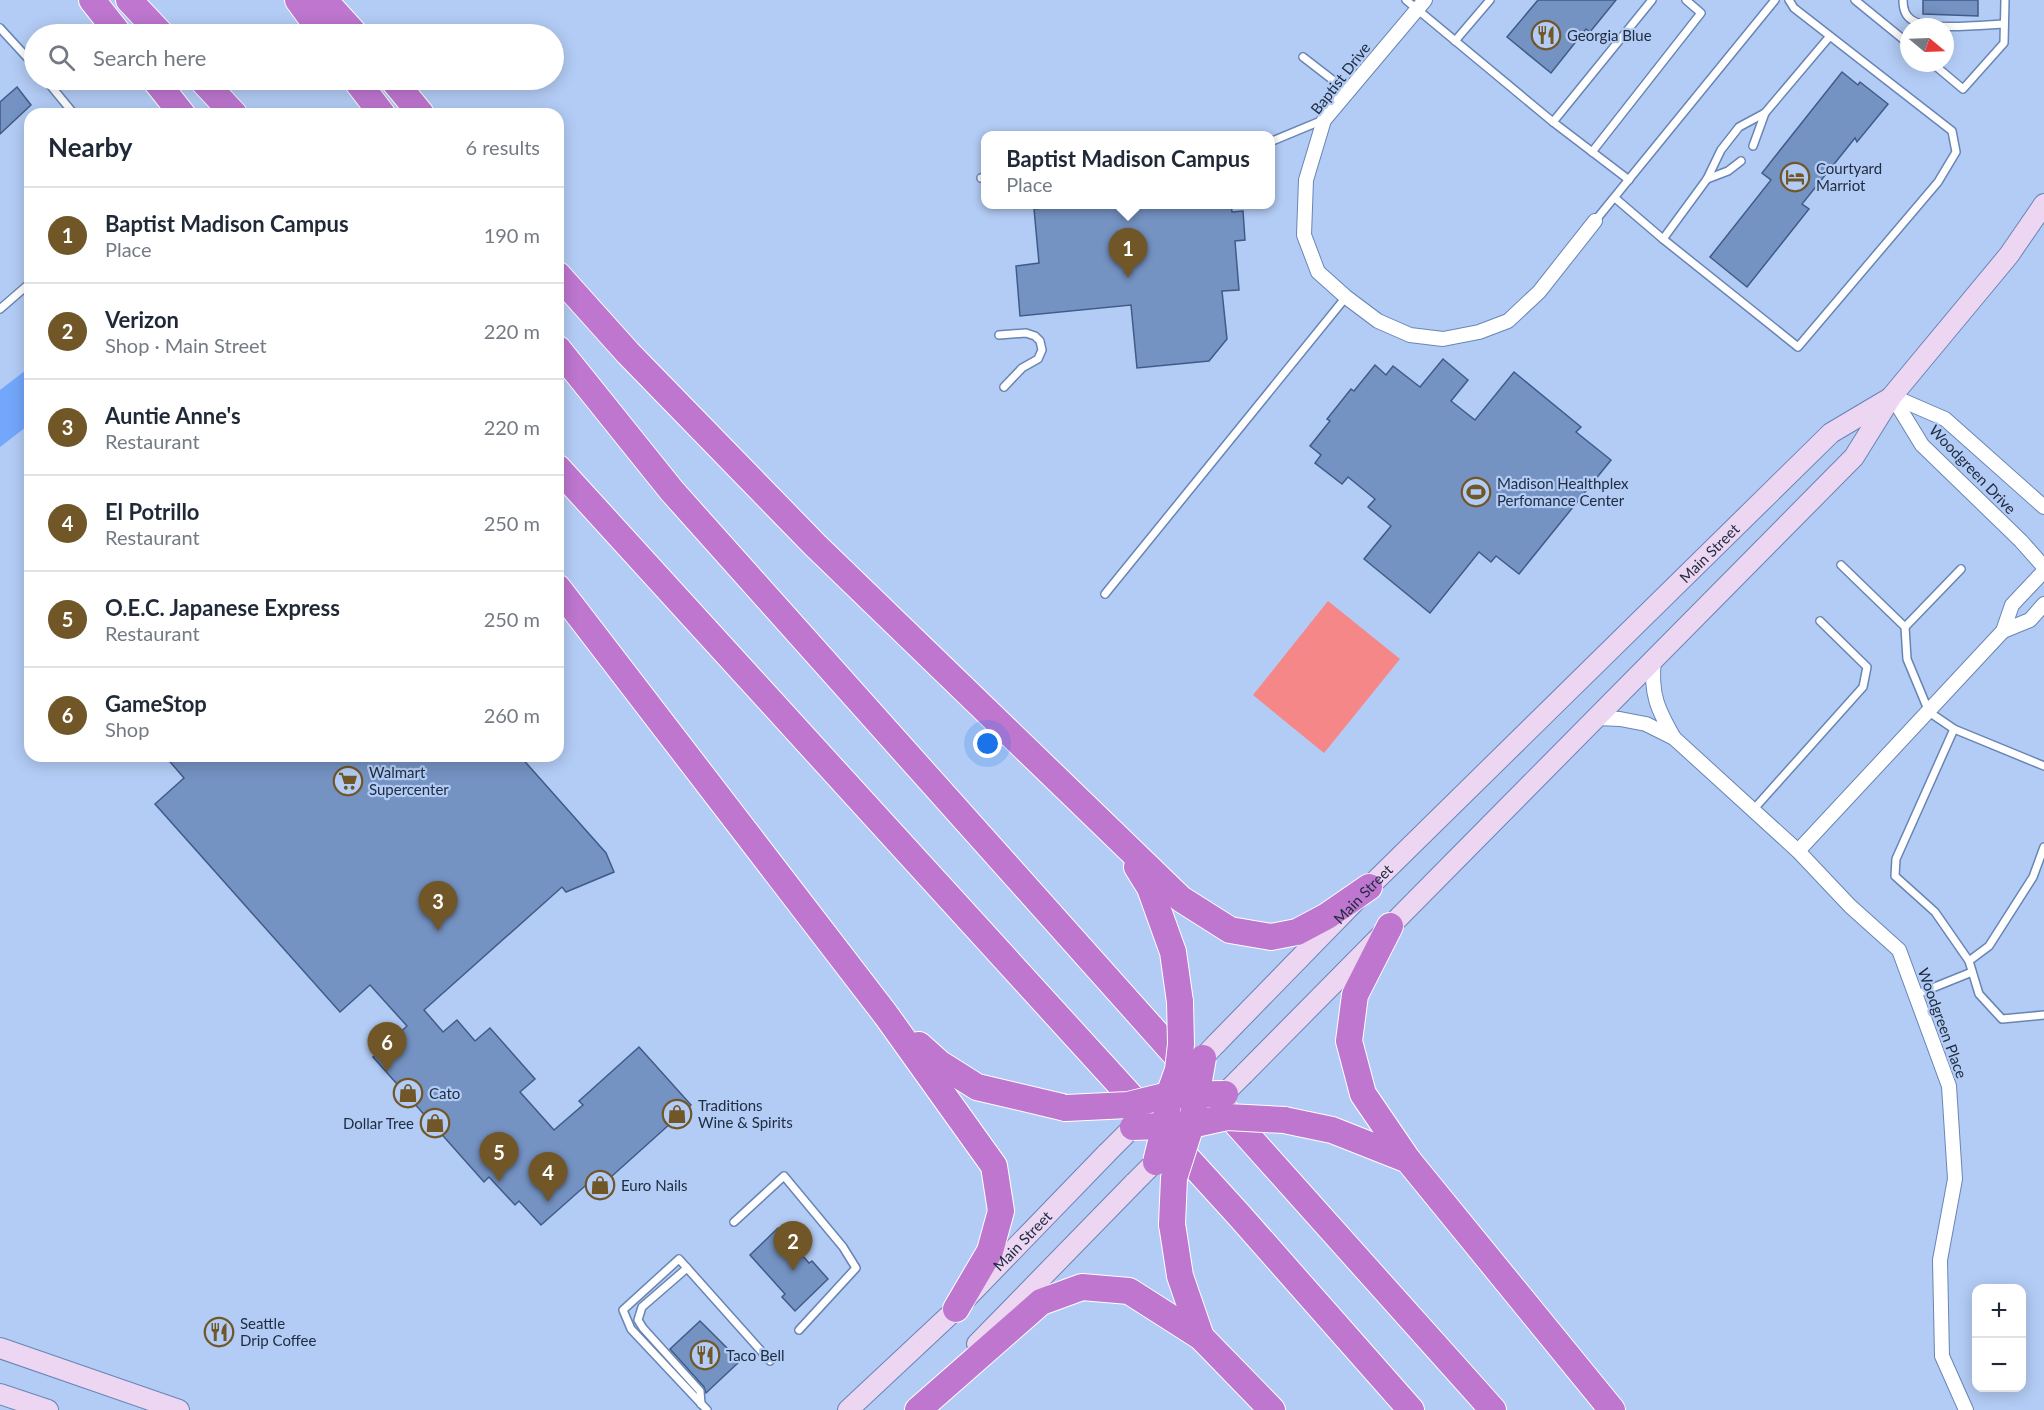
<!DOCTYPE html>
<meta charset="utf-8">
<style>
body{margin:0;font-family:Lato,sans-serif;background:#f2f2f3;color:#1f2937}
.controls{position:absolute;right:18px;bottom:18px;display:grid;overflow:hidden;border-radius:12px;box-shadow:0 3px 15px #0003}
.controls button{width:54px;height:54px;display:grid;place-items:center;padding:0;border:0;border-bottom:2px solid #e0e1e3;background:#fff;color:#1f2937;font:30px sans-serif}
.compass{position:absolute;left:1900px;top:18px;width:54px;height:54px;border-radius:50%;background:#fff;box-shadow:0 3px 15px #0003;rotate:109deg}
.you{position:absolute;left:988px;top:744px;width:21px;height:21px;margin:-15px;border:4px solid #fff;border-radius:50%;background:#1a73e8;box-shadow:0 0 0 9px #1a73e833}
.badge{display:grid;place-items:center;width:39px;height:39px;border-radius:50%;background:#715728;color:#fff;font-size:20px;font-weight:700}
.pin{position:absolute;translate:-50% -50px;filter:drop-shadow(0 2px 3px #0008)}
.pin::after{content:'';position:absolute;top:32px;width:21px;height:18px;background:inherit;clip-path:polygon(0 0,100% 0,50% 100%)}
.popup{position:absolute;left:981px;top:131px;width:294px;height:78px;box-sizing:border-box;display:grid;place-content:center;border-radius:12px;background:#fff;filter:drop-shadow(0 2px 4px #0005);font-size:20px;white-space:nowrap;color:#747a83}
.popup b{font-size:22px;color:#1f2937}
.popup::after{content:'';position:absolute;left:50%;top:100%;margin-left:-12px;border:12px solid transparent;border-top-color:#fff}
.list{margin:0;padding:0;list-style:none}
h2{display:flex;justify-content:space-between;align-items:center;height:78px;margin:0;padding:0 24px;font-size:26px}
h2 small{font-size:20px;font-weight:400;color:#747a83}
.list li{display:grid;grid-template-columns:39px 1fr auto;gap:18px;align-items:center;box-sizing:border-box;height:96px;padding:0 24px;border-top:2px solid #e0e1e3}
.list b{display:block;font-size:22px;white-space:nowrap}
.list p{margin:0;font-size:20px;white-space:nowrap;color:#747a83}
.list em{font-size:20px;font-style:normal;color:#747a83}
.icon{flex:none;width:33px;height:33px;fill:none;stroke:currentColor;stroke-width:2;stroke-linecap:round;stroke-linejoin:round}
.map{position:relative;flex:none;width:2044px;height:1410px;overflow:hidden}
.search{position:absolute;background:#fff;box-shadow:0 3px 15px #0003;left:24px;top:24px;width:540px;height:66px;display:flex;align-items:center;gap:15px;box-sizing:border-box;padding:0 21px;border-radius:33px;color:#747a83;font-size:22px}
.panel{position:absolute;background:#fff;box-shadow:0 3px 15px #0003;left:24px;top:108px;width:540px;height:654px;border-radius:18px}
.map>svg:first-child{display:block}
.green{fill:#f58788}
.water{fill:#73a7fb}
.building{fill:#7492c2;stroke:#405b88;stroke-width:1.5}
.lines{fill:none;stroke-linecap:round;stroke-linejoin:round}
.service-casing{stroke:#6885b5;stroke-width:10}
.minor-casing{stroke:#6885b5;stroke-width:16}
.secondary-casing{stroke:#6885b5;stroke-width:22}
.motorway-casing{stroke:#fff;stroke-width:28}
.service{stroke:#fff;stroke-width:7}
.minor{stroke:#fff;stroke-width:14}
.secondary{stroke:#ecd6f1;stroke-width:20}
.motorway{stroke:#be76cf;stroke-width:26}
.secondary-bridge-casing{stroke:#6885b5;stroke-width:22;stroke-linecap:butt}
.motorway-bridge-casing{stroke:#fff;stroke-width:28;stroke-linecap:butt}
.secondary-bridge{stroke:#ecd6f1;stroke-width:20}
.motorway-bridge{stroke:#be76cf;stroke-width:26}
.labels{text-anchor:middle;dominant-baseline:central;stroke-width:4.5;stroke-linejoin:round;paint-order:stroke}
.poi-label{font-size:15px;fill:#212d41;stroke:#b3ccf5;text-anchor:start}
.street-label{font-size:15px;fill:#212d41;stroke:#b3ccf5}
</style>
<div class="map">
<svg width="2044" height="1410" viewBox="0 0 2044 1410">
<rect width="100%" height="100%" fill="#b3ccf5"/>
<path class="green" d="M1328,601L1400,659L1324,753L1253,695Z"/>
<path class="water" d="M30,367V424L0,447V390Z"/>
<g class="building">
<path d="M1538,0H1616L1590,32L1586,29L1551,73L1507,37Z"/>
<path d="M1923,0H1978V16L1923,14Z"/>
<path d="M1842,72L1858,85L1860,82L1888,104L1857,142L1855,138L1802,204L1809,209L1747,287L1710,257L1771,180L1762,173Z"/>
<path d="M17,87L31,105L0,134V102Z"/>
<path d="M1062,204H1231L1232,212L1243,211L1245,240L1235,241L1239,290L1222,291L1227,339L1209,361L1137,368L1131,305L1020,316L1016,266L1039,263L1034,209L1062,206Z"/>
<path d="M1443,359L1468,380L1451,401L1475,420L1514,372L1581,427L1576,432L1611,460L1519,574L1496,556L1491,562L1479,552L1430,613L1364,559L1391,526L1368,507L1375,499L1348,477L1342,484L1315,463L1321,455L1310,446L1330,421L1327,419L1351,389L1354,391L1375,365L1386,375L1393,366L1420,387Z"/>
<path d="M165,756H520L606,853L614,872L566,892L562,887L424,1010L443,1032L457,1020L475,1041L490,1028L535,1079L520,1092L554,1130L583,1105L579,1101L639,1047L691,1105L592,1194L585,1186L541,1225L519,1201L515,1205L489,1177L484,1182L373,1057L407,1026L370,985L340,1012L155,804L184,778Z"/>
<path d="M778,1228L809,1263L812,1261L828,1279L795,1311L782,1297L785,1294L750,1255Z"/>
<path d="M700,1321L740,1361L706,1393L704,1387L670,1349Z"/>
</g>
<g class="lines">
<g class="service-casing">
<g id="service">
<path d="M1406,0L1553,122L1629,180"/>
<path d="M1789,0L1794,8L1952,131L1956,152L1938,182L1798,347L1663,239L1707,179L1721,150L1739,127L1765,113L1830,36"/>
<path d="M1855,0L1909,44"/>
<path d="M1903,0C1903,8 1905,16 1912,20C1928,31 1983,25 2004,24"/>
<path d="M0,28L34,65"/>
<path d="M1455,41L1490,0"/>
<path d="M1303,57L1347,91"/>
<path d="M1932,63L1963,89L2004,43L2005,0"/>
<path d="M46,80L74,114"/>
<path d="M1553,122L1652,0"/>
<path d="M1270,142L1323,120"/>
<path d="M1753,146L1765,113"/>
<path d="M1592,152L1701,13L1686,0"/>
<path d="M981,178L986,177"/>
<path d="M1707,179L1728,171L1741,161"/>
<path d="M1615,198L1663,239"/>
<path d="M1595,221L1775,0"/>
<path d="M0,309L30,283"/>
<path d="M999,335L1026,333L1035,336L1040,341L1042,350L1038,359L1022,368L1004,387"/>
<path d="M1841,565L1905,627L1907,659L1929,712L1954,729L2044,766"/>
<path d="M1105,594L1346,297"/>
<path d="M1905,627L1961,569"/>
<path d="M1954,729L1896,859L1895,876L1935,912L1969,961L1989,946L2033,877L2044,847"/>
<path d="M1753,810L1863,687L1867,667L1820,621"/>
<path d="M1969,961L1979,994L2002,1019L2044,1015"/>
<path d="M1915,995L1972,972"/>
<path d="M734,1222L784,1176L843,1247L856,1268L799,1330"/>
<path d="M687,1268L642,1307L638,1320L643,1328L700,1391L701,1404"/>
<path d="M707,1410L631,1329L623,1310L679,1259L770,1361"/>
</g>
</g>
<g class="minor-casing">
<g id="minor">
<path d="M1425,0L1324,120L1306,180L1304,235L1318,272L1346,297L1378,321L1410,335L1443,339L1479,332L1508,321L1539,292L1595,221"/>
<path d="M1892,396L1922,445L2021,541L2044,567"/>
<path d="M1892,396L1945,419L2044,507"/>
<path d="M2003,631L2030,620L2044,604"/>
<path d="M1654,660C1650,694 1658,710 1674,738"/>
<path d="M1597,718L1620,719L1646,724L1674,738L1798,851L1850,906L1899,950L1949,1086L1955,1179L1940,1260L1942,1356L1966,1410"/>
<path d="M1798,851L2003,631L2012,605L2044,571"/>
</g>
</g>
<g class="secondary-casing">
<g id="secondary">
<path id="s1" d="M1216,1044L1369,887L1831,433L1890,398"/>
<path d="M1244,1074L1854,457L1892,396L2009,255L2044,204"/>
<path d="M977,1344L1135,1182"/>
<path d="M0,1348L179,1410"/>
<path d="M0,1394L48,1410"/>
<path id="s2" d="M848,1410L956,1309L1107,1153"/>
</g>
</g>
<g class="motorway-casing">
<g id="motorway">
<path d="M92,0L119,34"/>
<path d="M129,0L161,34"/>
<path d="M298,0L323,34"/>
<path d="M324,0L355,34"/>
<path d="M155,80L182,114"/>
<path d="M202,80L234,114"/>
<path d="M356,80L382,114"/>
<path d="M393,80L421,114"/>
<path d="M558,275L628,353L815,545L1181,899L1230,930L1271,937L1297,932L1327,916L1369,887"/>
<path d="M558,349L672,491L1191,1072"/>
<path d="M558,468L1238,1214L1411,1410"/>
<path d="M558,588L886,1015L994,1166L1001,1211L990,1251L956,1309"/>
<path d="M1137,867L1150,888L1173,952L1180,1002"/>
<path d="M1390,926L1355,995L1349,1041L1363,1094L1408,1160L1612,1410"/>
<path d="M919,1045L939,1063L977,1087L1066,1108"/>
<path d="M1221,1106L1493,1410"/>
<path d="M1284,1120L1332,1130L1408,1160"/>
<path d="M1172,1224L1180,1276L1201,1337"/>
<path d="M918,1410L1041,1302L1082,1287L1129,1291L1201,1337L1272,1410"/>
</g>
</g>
<use href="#service" class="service"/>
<use href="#minor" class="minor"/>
<use href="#secondary" class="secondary"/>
<use href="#motorway" class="motorway"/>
<g class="secondary-bridge-casing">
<g id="secondary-bridge">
<path d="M1193,1068L1216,1044"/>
<path d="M1216,1102L1244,1074"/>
<path d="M1107,1153L1142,1118"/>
<path d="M1135,1182L1165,1152"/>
</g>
</g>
<g class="motorway-bridge-casing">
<g id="motorway-bridge">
<path d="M1066,1108L1128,1105L1169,1095L1225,1094"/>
<path d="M1133,1127L1191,1125L1227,1117L1284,1120"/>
<path d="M1156,1162L1165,1125L1169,1095L1178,1070L1181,1044L1180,1002"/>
<path d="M1172,1224L1174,1178L1191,1125L1203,1058"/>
</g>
</g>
<use href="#secondary-bridge" class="secondary-bridge"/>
<use href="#motorway-bridge" class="motorway-bridge"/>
</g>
<defs>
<g id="restaurant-ring" transform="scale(1.5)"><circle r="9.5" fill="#b3ccf5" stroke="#715728" stroke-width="1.5"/><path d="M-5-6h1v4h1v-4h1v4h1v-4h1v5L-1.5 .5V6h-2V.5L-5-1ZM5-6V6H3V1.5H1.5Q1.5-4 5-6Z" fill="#715728"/></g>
<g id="hotel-ring" transform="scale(1.5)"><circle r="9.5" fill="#b3ccf5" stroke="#715728" stroke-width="1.5"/><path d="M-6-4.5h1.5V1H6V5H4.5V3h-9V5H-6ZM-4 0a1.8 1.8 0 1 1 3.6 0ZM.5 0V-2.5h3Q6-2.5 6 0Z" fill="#715728"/></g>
<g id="stadium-ring" transform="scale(1.5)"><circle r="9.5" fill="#b3ccf5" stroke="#715728" stroke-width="1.5"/><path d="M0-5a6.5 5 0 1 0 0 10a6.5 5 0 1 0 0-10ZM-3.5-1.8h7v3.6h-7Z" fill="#715728"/></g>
<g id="supermarket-ring" transform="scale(1.5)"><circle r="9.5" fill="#b3ccf5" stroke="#715728" stroke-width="1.5"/><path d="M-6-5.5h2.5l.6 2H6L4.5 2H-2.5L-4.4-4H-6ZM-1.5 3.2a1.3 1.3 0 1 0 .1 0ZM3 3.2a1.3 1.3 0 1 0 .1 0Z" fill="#715728"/></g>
<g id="shop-ring" transform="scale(1.5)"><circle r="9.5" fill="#b3ccf5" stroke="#715728" stroke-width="1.5"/><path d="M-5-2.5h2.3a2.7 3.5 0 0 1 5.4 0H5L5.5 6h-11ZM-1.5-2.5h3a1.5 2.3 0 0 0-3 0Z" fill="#715728"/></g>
</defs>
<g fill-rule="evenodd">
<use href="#restaurant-ring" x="1546" y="35"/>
<use href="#hotel-ring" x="1795" y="177"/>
<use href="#stadium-ring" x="1476" y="492"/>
<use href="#supermarket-ring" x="348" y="781"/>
<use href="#shop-ring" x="408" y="1093"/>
<use href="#shop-ring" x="677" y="1114"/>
<use href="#shop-ring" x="435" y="1123"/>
<use href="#shop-ring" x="600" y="1185"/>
<use href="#restaurant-ring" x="219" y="1332"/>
<use href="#restaurant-ring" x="705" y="1355"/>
</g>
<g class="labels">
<g class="poi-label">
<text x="1567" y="35">Georgia Blue</text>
<text x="1816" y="168">Courtyard<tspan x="1816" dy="17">Marriot</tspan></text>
<text x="1497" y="483">Madison Healthplex<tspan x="1497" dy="17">Perfomance Center</tspan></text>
<text x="369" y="772">Walmart<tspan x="369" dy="17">Supercenter</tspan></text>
<text x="429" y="1093">Cato</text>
<text x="698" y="1105">Traditions<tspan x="698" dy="17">Wine &amp; Spirits</tspan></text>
<text x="414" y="1123" text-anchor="end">Dollar Tree</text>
<text x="621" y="1185">Euro Nails</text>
<text x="240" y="1323">Seattle<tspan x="240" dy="17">Drip Coffee</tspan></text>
<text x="726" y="1355">Taco Bell</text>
</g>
<g class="street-label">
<text transform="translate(1340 78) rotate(-52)">Baptist Drive</text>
<text transform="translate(1973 469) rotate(46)">Woodgreen Drive</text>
<text stroke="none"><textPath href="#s1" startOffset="696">Main Street</textPath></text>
<text stroke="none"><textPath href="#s1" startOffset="210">Main Street</textPath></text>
<text transform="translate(1943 1023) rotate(70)">Woodgreen Place</text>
<text stroke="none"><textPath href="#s2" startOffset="243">Main Street</textPath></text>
</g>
</g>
</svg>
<div class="controls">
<button>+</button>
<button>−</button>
</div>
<svg class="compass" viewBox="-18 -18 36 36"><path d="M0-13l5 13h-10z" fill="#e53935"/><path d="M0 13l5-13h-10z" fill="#747a83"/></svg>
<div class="you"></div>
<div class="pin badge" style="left:1128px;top:278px">1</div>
<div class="popup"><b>Baptist Madison Campus</b>Place</div>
<div class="pin badge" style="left:793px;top:1271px">2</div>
<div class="pin badge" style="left:438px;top:931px">3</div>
<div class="pin badge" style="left:548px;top:1202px">4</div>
<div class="pin badge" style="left:499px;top:1182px">5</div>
<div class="pin badge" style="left:387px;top:1072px">6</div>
<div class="search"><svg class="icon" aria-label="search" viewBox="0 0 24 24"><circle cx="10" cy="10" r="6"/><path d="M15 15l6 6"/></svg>Search here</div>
<section class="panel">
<h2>Nearby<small>6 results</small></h2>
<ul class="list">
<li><span class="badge">1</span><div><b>Baptist Madison Campus</b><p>Place</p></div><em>190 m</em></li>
<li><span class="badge">2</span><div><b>Verizon</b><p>Shop · Main Street</p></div><em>220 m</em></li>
<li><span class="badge">3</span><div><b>Auntie Anne's</b><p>Restaurant</p></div><em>220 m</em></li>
<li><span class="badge">4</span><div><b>El Potrillo</b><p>Restaurant</p></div><em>250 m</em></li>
<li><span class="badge">5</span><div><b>O.E.C. Japanese Express</b><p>Restaurant</p></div><em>250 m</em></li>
<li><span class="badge">6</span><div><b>GameStop</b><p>Shop</p></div><em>260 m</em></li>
</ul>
</section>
</div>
